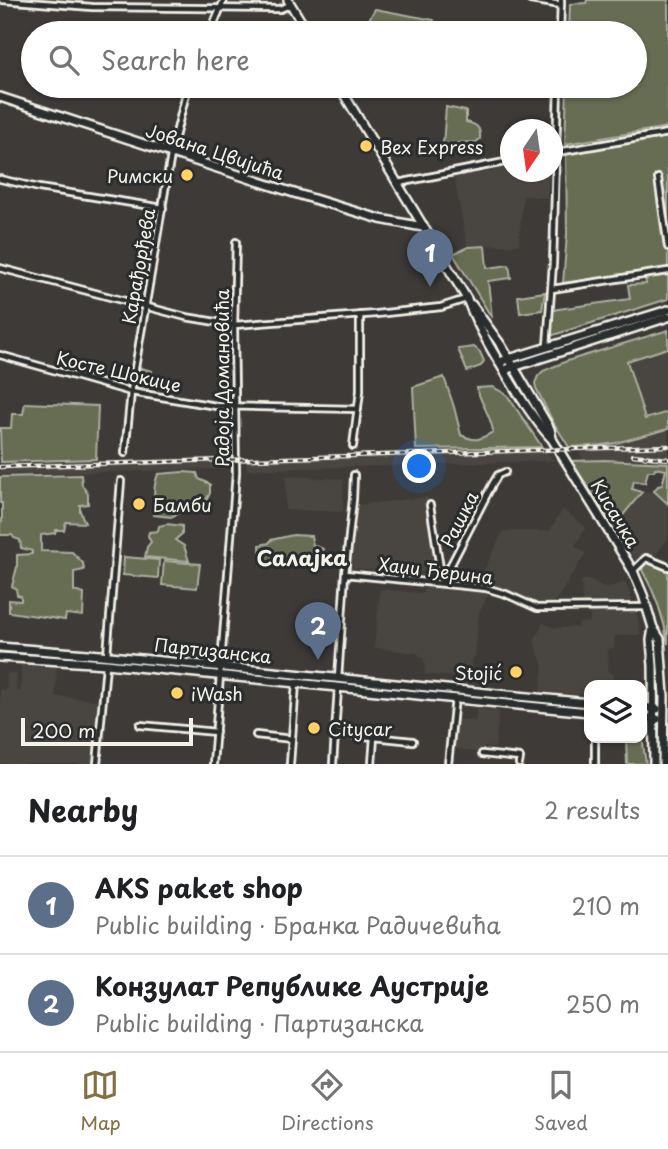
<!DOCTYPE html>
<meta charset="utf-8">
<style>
body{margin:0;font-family:"Playpen Sans",sans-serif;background:#f6f6f6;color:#202124}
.controls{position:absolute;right:21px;bottom:21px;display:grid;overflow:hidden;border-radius:14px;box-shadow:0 2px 5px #0004}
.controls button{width:63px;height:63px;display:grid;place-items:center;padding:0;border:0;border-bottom:2px solid #e0e0e0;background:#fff;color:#202124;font:35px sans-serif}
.compass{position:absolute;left:500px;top:119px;width:63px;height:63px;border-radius:50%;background:#fff;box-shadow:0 2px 5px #0004;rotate:193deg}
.scale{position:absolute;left:21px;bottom:18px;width:172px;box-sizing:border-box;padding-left:7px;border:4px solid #f4f1e8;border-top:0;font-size:19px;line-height:24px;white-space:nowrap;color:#f4f1e8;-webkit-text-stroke:5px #2a2d2e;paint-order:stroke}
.you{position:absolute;left:420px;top:467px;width:24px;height:24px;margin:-18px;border:5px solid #fff;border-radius:50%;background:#1a73e8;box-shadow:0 0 0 10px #1a73e833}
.badge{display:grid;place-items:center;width:46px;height:46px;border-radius:50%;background:#847042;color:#fff;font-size:23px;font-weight:700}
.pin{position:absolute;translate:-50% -58px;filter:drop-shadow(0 2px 4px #0008)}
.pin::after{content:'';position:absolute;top:37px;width:24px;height:21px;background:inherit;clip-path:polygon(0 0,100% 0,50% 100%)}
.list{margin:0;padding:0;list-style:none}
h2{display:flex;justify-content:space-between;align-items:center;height:91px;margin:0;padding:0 28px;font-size:30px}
h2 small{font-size:23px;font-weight:400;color:#757577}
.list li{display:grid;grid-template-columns:46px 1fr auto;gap:21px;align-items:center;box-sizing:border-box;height:98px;padding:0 28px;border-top:2px solid #e0e0e0}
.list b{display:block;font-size:26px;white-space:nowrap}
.list p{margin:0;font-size:23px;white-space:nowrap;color:#757577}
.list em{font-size:23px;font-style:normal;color:#757577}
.icon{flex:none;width:38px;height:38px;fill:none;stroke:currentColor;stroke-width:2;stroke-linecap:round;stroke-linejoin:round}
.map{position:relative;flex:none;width:668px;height:764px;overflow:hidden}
.search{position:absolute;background:#fff;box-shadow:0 2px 5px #0004;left:21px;right:21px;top:21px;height:77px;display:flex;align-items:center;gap:18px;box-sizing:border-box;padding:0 24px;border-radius:38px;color:#757577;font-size:26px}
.sheet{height:287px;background:#fff}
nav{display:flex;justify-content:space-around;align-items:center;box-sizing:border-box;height:98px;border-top:2px solid #e0e0e0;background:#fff;font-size:19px;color:#757577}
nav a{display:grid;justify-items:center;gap:4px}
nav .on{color:#847042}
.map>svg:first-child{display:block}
.built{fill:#4a4440}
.green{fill:#666d53;stroke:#adaf9e;stroke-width:2}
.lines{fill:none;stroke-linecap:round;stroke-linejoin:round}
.street-casing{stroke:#f4f1e8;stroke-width:10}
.secondary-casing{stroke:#f4f1e8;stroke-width:12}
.street{stroke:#2a2d2e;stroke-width:4.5}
.secondary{stroke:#2a2d2e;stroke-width:7}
.rail-casing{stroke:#f4f1e8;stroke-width:4.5}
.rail{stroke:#2a2d2e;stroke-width:2;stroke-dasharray:5;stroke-linecap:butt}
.poi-dot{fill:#ffd166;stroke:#2a2d2e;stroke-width:2.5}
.labels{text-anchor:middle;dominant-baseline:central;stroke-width:6;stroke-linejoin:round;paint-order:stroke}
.poi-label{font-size:18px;fill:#f4f1e8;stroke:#2a2d2e;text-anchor:start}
.street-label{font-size:18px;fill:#f4f1e8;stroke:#2a2d2e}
.quarter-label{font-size:21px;font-weight:bold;fill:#f4f1e8;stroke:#2a2d2e}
</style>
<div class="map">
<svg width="668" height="764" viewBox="0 0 668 764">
<rect width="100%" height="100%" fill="#3d3a38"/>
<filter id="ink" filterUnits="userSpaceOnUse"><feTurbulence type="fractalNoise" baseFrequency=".0143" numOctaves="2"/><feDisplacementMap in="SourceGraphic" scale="14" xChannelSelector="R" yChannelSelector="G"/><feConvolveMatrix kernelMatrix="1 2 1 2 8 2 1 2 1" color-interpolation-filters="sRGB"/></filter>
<g filter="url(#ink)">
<g class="built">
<path d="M510,167V172H549L547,198L523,196L519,245L467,246L454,178Z"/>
<path d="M668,348V412L645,419L627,361Z"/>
<path d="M668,429V463L583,460L577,447L616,443Z"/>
<path d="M543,448L554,461L247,470L246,457Z"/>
<path d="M225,457V469L0,475V464Z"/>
<path d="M286,476L344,479L343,512L285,510Z"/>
<path d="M654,491L668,504V539L650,562H646L643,565L642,570L611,522L619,519L642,492Z"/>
<path d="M428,497L437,575L352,568L356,505Z"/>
<path d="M563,509L586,527L575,546L586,553L554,604H537L480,578L503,531H549Z"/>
<path d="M581,580H592L605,588L626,582L634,605L582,604Z"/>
<path d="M424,584L485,591L488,595L479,613L475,657L472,658L470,679L424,674L425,661L417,653L374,648L380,589L423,593Z"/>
<path d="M590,610H636L641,635L615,636L614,648H608L609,673H613L614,679L625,678V685H589V695L540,692L543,667L534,641L543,623L555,628L578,627L579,623L590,622Z"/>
<path d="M21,665L57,668L55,696L97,700L92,764H0V689L6,690L7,673H17L16,691H21Z"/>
<path d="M477,708L499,711L495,748L484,747L482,753L452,748L455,719L475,721Z"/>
</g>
<g class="green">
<path d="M587,0H668V127L565,144L567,86H635V33H569L570,4L586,3Z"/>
<path d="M375,9L434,20L432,33H361Z"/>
<path d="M137,86H181L179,94Z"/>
<path d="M446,107L466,111V122C477,124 481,128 480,139L476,142L458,143L442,157L437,155V152L443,144Z"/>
<path d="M668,137V269L563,283L567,234L566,154Z"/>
<path d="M485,246L487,268L509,265L511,278L488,281L492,318L453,254L468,247Z"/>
<path d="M668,274V299L550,336L552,310L630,299L628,285L646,284L645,277Z"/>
<path d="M545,292L542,310L520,313L518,296Z"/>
<path d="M668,330V348L627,361L645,419L668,412V429L616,443L595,446L569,447L553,422L536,388L535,383L538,376L543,371L567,361Z"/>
<path d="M474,347L480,352L484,361L481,366L467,371L458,349Z"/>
<path d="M141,368L152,371L148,389L137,387Z"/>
<path d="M444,377L454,407L461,435C476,442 479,440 493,432C492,417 480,403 477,388L493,387L507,395L542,447L416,449L413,387Z"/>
<path d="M25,403L98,406L96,459L1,462L0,428H11L12,414H23Z"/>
<path d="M605,460L668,463V504L654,491L658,486L662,485L666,470L655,468L654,471H648L645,483L634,481L632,489L642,492L619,520L611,522L571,461Z"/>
<path d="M183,472L197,473L199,479L210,484V493L205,503L186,504L185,510L171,517L154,515C155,500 152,488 158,474Z"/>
<path d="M81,475L82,485L88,494V504L80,505V511L85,523L66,522L64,530H56L55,533L41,535V551L72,552L83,563L84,570L74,572V591L84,594L83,616L66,614L65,620L9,612V600L21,601V596L17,595L16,589L12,586L17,567V555L32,554V551L21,548L20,540L14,538L12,535H0V523L2,522V503H0V477Z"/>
<path d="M167,524L182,526V534L175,540L184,546L189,561L145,557L147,547L151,542L148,536L149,532L158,531L159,526Z"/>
<path d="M293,535L311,536L313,545L323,549L324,557L337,559L336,565L313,559L291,560L286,565H261L260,545L269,543L271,540Z"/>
<path d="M124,557L159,560L158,578L123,575Z"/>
<path d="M164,561L200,564L197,588L162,585Z"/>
<path d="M646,562H650L668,571V644C664,617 655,593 642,570L643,565Z"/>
<path d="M642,737L646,764H627L626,738Z"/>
</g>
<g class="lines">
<g class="street-casing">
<g id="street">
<path d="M2,0L92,7L280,9L290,5"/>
<path d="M530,0L561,5"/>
<path d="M210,33L224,0"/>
<path d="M560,33L561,0"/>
<path d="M552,153L668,133"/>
<path d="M658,178L668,247"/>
<path d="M0,179L39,188L163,208"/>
<path d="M398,183L510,161"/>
<path d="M0,268L186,317L234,325L376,314L441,307L466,299"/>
<path d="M552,289L668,271"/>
<path d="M547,346L553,263L558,86"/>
<path d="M0,355L131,392L216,406L358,409"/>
<path d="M353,446L360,391V315"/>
<path d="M125,453L131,392L172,149L188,86"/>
<path d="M430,505L442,581"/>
<path d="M633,571L646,558L668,567"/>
<path d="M345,574L486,588L506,594L537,608L647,607"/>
<path d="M442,582L492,485L498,475L505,472"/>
<path d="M107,655L121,481"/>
<path d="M338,679L345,574L353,499L354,475"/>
<path d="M140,725L216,732"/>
<path d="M335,733L413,741"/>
<path d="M256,735L292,739"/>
<path d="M482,754L520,758L519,764"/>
<path d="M97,764L106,665"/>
<path d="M213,764L236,473L234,325L236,242"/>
<path d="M290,764L296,683"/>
<path d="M333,764L338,688"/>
<path d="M372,764L374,737"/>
<path d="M448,764L455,698"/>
<path d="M595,764V738"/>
</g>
</g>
<g class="secondary-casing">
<g id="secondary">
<path d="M288,0L308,33"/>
<path d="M339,86L467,299C480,333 500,364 519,395C529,410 539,426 552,439L633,571L643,595L653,628L660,639L664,696L663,764"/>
<path d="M0,97L294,193L380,219L423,227"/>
<path d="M472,305L501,345L550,429L552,438"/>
<path d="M499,362L668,310"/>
<path d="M504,370L668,317"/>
<path d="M653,628L651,640L653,666L654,764"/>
<path d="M0,647L100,655L589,703"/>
<path d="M0,657L106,664L589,712"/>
<path d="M642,707L657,709"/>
<path d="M642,717L657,719"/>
</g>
</g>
<use href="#street" class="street"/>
<use href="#secondary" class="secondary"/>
<g class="rail-casing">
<g id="rail">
<path d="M633,455L668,459"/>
<path d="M0,467L668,446"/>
</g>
</g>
<use href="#rail" class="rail"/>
</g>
</g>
<g class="poi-dot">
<circle cx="366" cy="146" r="7"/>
<circle cx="187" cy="175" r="7"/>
<circle cx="139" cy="504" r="7"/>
<circle cx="516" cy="672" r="7"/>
<circle cx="177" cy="693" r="7"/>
<circle cx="314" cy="728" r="7"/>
</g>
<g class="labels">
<g class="poi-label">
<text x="380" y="146">Bex Express</text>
<text x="173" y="175" text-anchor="end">Римски</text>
<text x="153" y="504">Бамби</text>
<text x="502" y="672" text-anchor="end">Stojić</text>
<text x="191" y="693">iWash</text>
<text x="328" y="728">Citycar</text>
</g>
<g class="street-label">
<text transform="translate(215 151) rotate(18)">Јована Цвијића</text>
<text transform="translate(138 266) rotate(-80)">Карађорђева</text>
<text transform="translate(119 371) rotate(13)">Косте Шокице</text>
<text transform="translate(221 378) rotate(-90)">Радоја Домановића</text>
<text transform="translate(616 513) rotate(59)">Кисачка</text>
<text transform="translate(459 519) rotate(-63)">Рашка</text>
<text transform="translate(436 570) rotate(7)">Хаџи Ђерина</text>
<text transform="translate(213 650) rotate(6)">Партизанска</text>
</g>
<g class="quarter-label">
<text x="302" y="557">Салајка</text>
</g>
</g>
</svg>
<div class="controls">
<button><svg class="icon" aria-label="layers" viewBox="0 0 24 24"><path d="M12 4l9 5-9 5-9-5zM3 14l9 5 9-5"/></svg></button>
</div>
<svg class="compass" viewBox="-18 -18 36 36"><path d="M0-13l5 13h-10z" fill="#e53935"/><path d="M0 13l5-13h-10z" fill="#757577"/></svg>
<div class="scale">200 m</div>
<div class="you"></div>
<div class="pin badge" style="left:430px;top:287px;background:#5c6f8a">1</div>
<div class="pin badge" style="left:318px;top:660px;background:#5c6f8a">2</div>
<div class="search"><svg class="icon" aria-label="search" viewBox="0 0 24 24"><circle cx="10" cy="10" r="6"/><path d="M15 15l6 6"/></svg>Search here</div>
</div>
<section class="sheet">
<h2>Nearby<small>2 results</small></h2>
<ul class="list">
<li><span class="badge" style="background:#5c6f8a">1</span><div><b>AKS paket shop</b><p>Public building · Бранка Радичевића</p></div><em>210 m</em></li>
<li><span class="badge" style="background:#5c6f8a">2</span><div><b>Конзулат Републике Аустрије</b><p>Public building · Партизанска</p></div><em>250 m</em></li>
</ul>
</section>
<nav>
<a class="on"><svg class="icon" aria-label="map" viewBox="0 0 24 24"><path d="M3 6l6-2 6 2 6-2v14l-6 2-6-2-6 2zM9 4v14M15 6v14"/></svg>Map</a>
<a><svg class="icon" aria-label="directions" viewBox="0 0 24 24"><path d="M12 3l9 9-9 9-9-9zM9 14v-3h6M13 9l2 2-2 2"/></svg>Directions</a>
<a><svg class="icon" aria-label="saved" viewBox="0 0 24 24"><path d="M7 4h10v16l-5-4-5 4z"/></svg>Saved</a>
</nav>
